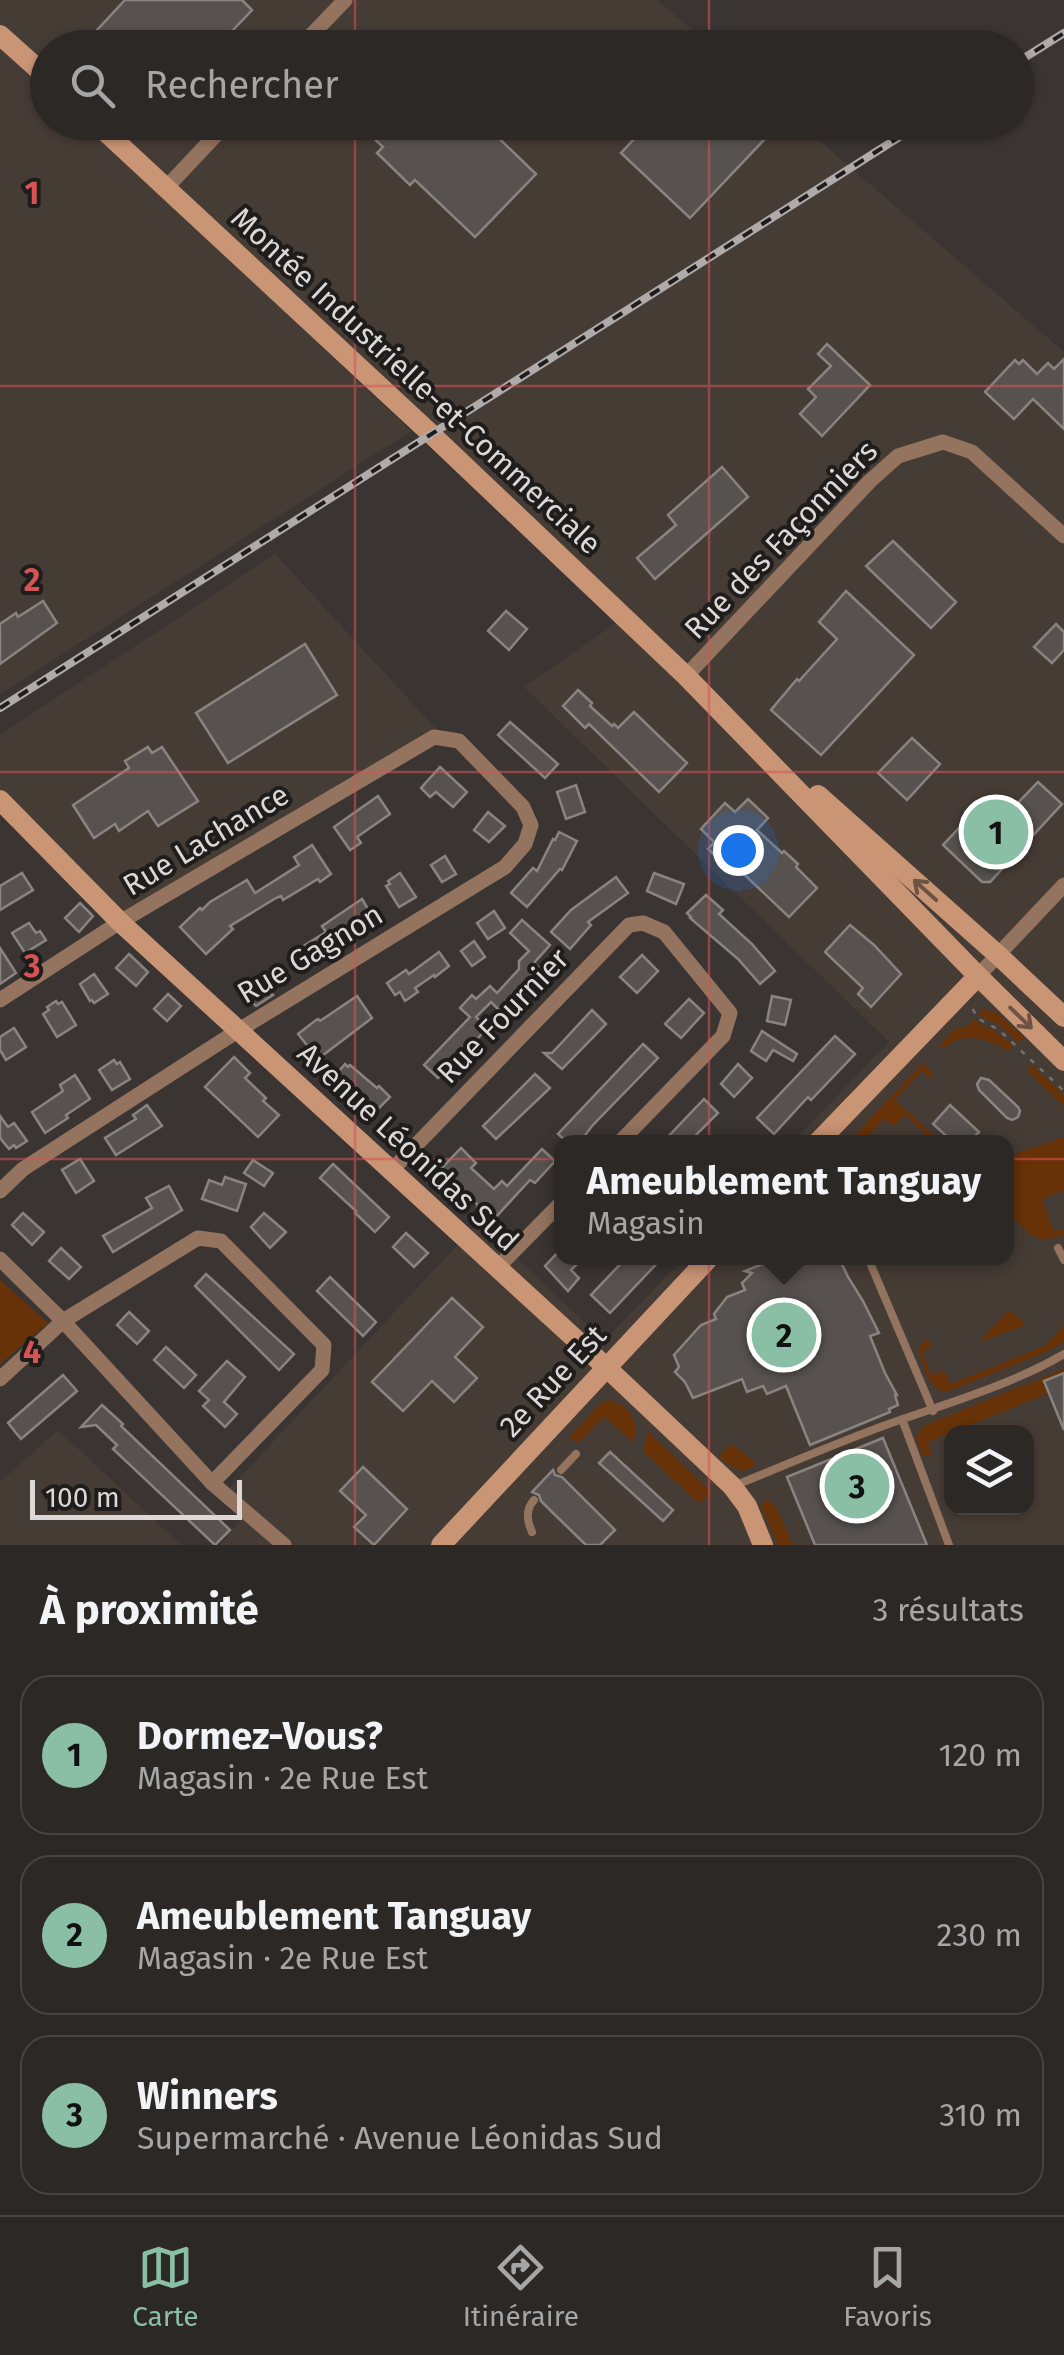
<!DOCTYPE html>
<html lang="fr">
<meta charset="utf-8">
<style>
body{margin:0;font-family:"Fira Sans",sans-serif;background:#34302e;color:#f1f3f6}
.controls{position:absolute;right:30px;bottom:30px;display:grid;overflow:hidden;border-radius:20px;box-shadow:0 2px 8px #0004}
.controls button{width:90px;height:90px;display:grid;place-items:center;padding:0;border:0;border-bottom:2px solid #484443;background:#2c2826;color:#f1f3f6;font:50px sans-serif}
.scale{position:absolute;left:30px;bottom:25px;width:212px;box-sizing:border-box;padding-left:10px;border:5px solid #dbd8d7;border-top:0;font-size:28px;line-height:35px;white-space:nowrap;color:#dbd8d7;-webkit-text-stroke:8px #1f1d1c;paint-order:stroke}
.you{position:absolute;left:738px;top:850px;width:35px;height:35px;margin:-25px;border:8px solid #fff;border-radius:50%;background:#1a73e8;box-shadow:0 0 0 15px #1a73e833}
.badge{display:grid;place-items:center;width:65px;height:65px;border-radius:50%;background:#8abfa5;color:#111;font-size:32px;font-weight:700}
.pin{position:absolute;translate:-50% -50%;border:5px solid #fff;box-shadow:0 2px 10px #0006}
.popup{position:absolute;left:554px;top:1135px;width:460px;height:130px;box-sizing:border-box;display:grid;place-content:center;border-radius:20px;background:#2c2826;filter:drop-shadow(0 2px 8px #0005);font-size:32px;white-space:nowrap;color:#a6a6a7}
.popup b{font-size:38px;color:#f1f3f6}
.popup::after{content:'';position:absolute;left:50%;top:100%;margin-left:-20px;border:20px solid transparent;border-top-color:#2c2826}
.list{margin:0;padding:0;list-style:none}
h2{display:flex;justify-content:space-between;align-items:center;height:130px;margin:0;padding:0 40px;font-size:42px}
h2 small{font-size:32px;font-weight:400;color:#a6a6a7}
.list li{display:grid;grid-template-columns:65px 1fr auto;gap:30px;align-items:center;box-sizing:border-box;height:160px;margin:0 20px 20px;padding:0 20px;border:2px solid #484443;border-radius:30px}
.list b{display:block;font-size:38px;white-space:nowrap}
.list p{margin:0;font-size:32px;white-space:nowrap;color:#a6a6a7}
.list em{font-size:32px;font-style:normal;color:#a6a6a7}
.icon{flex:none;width:55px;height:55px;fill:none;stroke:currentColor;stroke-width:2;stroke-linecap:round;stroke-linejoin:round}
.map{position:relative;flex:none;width:1064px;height:1545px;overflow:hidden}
.search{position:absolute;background:#2c2826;box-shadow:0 2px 8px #0004;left:30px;right:30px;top:30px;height:110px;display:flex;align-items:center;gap:25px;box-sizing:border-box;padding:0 35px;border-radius:55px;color:#a6a6a7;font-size:38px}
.sheet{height:670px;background:#2c2826}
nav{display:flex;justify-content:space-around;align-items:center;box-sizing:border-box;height:140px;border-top:2px solid #484443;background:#2c2826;font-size:28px;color:#a6a6a7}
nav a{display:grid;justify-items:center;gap:5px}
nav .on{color:#8abfa5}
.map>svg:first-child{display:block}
.built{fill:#463c36;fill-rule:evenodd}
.green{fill:#673208}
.building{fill:#57524f;stroke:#898481;stroke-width:2.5}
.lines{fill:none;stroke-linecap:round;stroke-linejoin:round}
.path{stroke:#746f6e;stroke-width:2.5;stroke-dasharray:5 8;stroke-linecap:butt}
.lane{stroke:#95745f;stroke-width:8}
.street{stroke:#95745f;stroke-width:15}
.secondary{stroke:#ca9575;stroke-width:20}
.rail-casing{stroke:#afabaa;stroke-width:8}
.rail{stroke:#1f1d1c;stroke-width:4;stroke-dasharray:11;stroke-linecap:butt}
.oneway{stroke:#6c5344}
.grid{fill:none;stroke:#d75454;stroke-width:2.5;stroke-opacity:0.55}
.labels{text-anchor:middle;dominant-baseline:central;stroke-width:8;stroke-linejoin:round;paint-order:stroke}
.street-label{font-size:30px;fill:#dbd8d7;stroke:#1f1d1c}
.grid-label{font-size:32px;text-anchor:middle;font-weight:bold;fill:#d75454;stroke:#1f1d1c;stroke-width:8;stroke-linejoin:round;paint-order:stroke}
</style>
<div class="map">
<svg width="1064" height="1545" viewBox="0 0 1064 1545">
<rect width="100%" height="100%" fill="#3a3533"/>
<g class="built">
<path d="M0,0H657L712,47L48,48V122L799,123L1064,352V1545H220L247,1512L226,1492L479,1222L604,1341L684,1258H1006V1142H793L889,1042L524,687L622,619L238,268L411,431L0,694ZM952,1432H1026V1508H952Z"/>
<path d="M275,554L436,729L123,912L0,789V735Z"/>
<path d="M58,1430L181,1545H0V1482Z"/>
</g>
<g class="green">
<path d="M982,1009L996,1012L1024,1037L1018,1043C1012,1037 1004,1028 997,1024C989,1020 985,1020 978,1014Z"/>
<path d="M974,1019L983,1026L996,1031L1014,1047L1006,1051C992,1038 959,1031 945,1048L939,1046L953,1030L966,1027Z"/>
<path d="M923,1063L934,1075L931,1078L922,1071L895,1100L941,1142H934L905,1115L894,1126L884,1119L862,1142H848Z"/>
<path d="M1031,1064L1064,1095V1106L1028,1072L1027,1069Z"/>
<path d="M1064,1137V1190L1042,1199L1054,1231L1064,1229V1234C1034,1248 1028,1231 1007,1212V1164L1017,1153Z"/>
<path d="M0,1280L48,1323L0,1364Z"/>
<path d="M1009,1310L1024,1323L1023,1326L982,1341V1338Z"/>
<path d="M1064,1325V1341L1053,1349L947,1392C927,1389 924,1366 918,1349L926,1340H929L931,1347L922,1352L931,1375L944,1371L951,1384L1044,1346Z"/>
<path d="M1064,1369V1373L1044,1381L1049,1393L928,1442L932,1455L923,1456L916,1438L923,1426Z"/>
<path d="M610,1400C630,1405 640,1423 633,1442L604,1417L578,1443L569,1437L601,1403Z"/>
<path d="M648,1431L711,1492L701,1502L696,1501L643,1451Z"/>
<path d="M731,1444L754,1461L755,1465C740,1477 731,1467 719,1456Z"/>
<path d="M765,1501L772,1502L776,1507L793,1545H778L761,1506Z"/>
</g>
<g class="building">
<path d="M125,0H242L252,10L216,48H93L86,42Z"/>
<path d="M357,122H482L536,174L475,237L415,180L410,185L377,153L383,147Z"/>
<path d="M650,122H781L690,218L621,153Z"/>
<path d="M827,344L870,385L822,436L800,414L816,397L808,389L831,366L818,354Z"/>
<path d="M1064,359V429L1033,399L1014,419L985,392L1015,360L1019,364L1023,360L1037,374L1048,363L1054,369Z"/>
<path d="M722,467L748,497L655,579L637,558L676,525L668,515Z"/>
<path d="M893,541L956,602L931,628L866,566Z"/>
<path d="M846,591L914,655L821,755L771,710L797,679L799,681L837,639L819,622Z"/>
<path d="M43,601L57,623L0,664V624L16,613L18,617Z"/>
<path d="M506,611L527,629L509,650L488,631Z"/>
<path d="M1056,624L1064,632V650L1052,663L1034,647Z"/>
<path d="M305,644L337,695L228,763L196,713Z"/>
<path d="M578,690L592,703L590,706L612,726L614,724L618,728L634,712L687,763L659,792L589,724L585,728L563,706Z"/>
<path d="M510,722L558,764L545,778L498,735Z"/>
<path d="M912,738L940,764L907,800L878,773Z"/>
<path d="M148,747L152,753L162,747L198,801L158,826L148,811L119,831L115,824L94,838L73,805L129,768L125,761Z"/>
<path d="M440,767L467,792L453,807L436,792L430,797L421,788Z"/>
<path d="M1038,782L1062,804L990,882H982L943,845L974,812L981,818L1002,796L1014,807Z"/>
<path d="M576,785L585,812L566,819L557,792Z"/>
<path d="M378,796L390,814L357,837L361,843L350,850L334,827Z"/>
<path d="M748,799L768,818L757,830L782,853L784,851L798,864L796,867L817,888L789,917L729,860L724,864L708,849L714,842L701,829L725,803L735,812Z"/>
<path d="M488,812L505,826L489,842L474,830Z"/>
<path d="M559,832L577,841L562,870L560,869L527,907L511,893L533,868L537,871L553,839L555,840Z"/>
<path d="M312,845L331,874L320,882L318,879L283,900L281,896L276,898L230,926L233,929L206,954L180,927L200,908L202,910L210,902L247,880L255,893L299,865L294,857Z"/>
<path d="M445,856L456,874L442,882L431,865Z"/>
<path d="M22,873L33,890L0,910V886Z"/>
<path d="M400,873L416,897L399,907L386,886L390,884L388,881Z"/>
<path d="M654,873L684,884L676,904L647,891Z"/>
<path d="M616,877L628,893L588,922L591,925L570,949L551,932L571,910Z"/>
<path d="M706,895L723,910L719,914L752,944L775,971L760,984L738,959L690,918L691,917L687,913Z"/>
<path d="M362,899L375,921L300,972L289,955L326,932L322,926Z"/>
<path d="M80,903L93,916L79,932L65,918Z"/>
<path d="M494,911L505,928L488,939L477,923Z"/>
<path d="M522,920L550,945L534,963L543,971L504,1015L491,1002L476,1017L487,1028L463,1055L462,1054L438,1078L424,1065L470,1017L460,1008L472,995L476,999L490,986L497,993L519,969V961L529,951L510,933Z"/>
<path d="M29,923L36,933L40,931L46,940L25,953L12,933Z"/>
<path d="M850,925L874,945L901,974L871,1007L858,994L863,988L825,952Z"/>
<path d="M474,941L485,957L472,966L461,951Z"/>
<path d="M0,948L16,973L0,984Z"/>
<path d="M439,952L449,966L435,977L434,975L415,988L418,992L405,1001L400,992L395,995L387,983L406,970L409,974Z"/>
<path d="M129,954L148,972L136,986L116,968Z"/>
<path d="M642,955L658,971L637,993L620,977Z"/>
<path d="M94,974L108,994L94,1003L92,1000L90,1001L80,984Z"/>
<path d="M255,978L273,995L256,1006L241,992Z"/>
<path d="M168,994L181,1006L167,1021L154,1009Z"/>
<path d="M357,996L372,1018L318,1059L298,1034L316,1020L318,1019L320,1021Z"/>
<path d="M772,996L791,1000L785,1025L767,1021Z"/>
<path d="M689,999L704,1013L681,1038L665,1024Z"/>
<path d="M56,1001L58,1004L62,1002L76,1025L57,1037L43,1014L49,1010L47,1007Z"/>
<path d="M592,1010L606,1024L562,1069L544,1053H552Z"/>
<path d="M14,1028L26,1047L6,1060L0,1050V1037Z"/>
<path d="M762,1031L797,1054L793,1061L773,1050L766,1061L751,1051Z"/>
<path d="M835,1036L855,1054L811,1100L808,1097L774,1134L757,1118Z"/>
<path d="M643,1044L658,1058L592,1126L580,1142H567L558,1134Z"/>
<path d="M234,1057L250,1073L245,1078L266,1098L263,1101L279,1115L258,1137L205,1087Z"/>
<path d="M114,1060L117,1064L120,1062L130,1079L112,1090L99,1070Z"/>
<path d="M345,1064L348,1067L350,1065L377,1088L379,1086L390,1097L371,1116L362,1107V1104L333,1078Z"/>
<path d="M738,1064L752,1078L734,1097L721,1084Z"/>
<path d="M535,1074L550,1088L496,1139L483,1126Z"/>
<path d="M75,1075L90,1099L66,1115L68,1118L45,1133L32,1112L63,1091L60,1085Z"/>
<path d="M981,1078L989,1080L1018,1107L1020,1111L1018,1117L1012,1120L1007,1118L979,1090L977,1084Z"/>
<path d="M704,1099L718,1113L689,1142H663Z"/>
<path d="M147,1105L162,1126L116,1155L105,1138L136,1119L133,1115Z"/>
<path d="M950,1105L979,1132L969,1142H953L933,1124Z"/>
<path d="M0,1116L8,1127L14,1123L27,1141L16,1148L14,1145L9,1149L0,1138Z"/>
<path d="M461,1148L476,1163L471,1168L494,1189L502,1181L507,1186L542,1149L555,1161L535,1183L530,1180L494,1219L477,1207L478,1205L464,1191L457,1192L453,1188V1181L440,1170Z"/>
<path d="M80,1159L94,1181L76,1193L62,1170Z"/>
<path d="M253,1160L273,1173L264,1186L244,1173Z"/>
<path d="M333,1164L389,1217L375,1232L355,1213L356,1211L320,1178Z"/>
<path d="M225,1177L246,1184L237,1211L202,1199L209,1180L222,1185Z"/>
<path d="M169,1186L182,1210L113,1252L103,1236L152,1208L146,1198Z"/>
<path d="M23,1213L44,1232L32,1245L12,1225Z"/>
<path d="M264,1213L286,1232L270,1248L251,1227Z"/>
<path d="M406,1233L428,1253L414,1267L393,1247Z"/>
<path d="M61,1248L81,1267L69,1279L49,1261Z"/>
<path d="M562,1248V1258H583L571,1270L579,1278L568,1291L545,1266Z"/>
<path d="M626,1258H662L610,1313L591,1295Z"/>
<path d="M778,1258H839L848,1277L863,1301L879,1333L870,1336L885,1373L897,1395H895L898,1405L889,1409L890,1412L810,1445L786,1386L767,1394L763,1386L747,1392L742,1379L693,1398L685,1382L675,1372L679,1367L674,1355L701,1325L716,1319L714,1314L727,1297L745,1290L742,1283L752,1273L745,1271Z"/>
<path d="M206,1274L294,1354L279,1370L195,1286Z"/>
<path d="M330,1277L376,1322L363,1336L317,1291Z"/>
<path d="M452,1298L483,1327L455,1357L477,1378L454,1402L432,1381L403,1411L372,1382Z"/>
<path d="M129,1312L149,1331L137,1344L117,1325Z"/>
<path d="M166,1347L196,1375L184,1388L154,1360Z"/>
<path d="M227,1361L245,1377L224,1402L237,1414L225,1427L203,1406L209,1400L199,1391Z"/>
<path d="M1064,1373V1430L1044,1381Z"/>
<path d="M63,1375L77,1391L21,1439L8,1423Z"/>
<path d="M102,1405L123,1424L121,1426L230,1530L215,1545L113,1449L117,1445L96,1425L81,1427Z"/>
<path d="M883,1438L927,1545H815L787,1477Z"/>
<path d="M610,1452L673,1510L663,1521L599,1463Z"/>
<path d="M363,1467L407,1509L374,1545L354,1527L366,1515L340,1491Z"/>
<path d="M553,1470L555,1475L562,1477L615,1530L600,1545H586L552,1512L541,1501L539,1495L532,1492Z"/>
</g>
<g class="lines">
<path class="path" d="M973,1009L977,1018L999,1030L1064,1091"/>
<g class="lane">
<path d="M1058,1248L1064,1260"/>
<path d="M868,1258L933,1411"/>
<path d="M902,1419L949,1545"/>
<path d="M561,1470L576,1454"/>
<path d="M736,1485C791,1463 845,1439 900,1420C952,1402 1017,1382 1064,1354"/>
<path d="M532,1532C527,1521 525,1510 534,1500"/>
</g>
<g class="street">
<path d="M299,48L345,0"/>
<path d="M166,188L228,122"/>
<path d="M686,676L870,481L898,456L943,442L972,452L1064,536"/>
<path d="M978,976L1064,885"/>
<path d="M0,1000L120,922L434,737L459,741L523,807L531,825L525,844L505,867L239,1030L23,1169L0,1191"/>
<path d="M390,1172L629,925L643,923L664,932L730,1013L723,1036L620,1142"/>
<path d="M0,1259L63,1321L212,1483L284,1545"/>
<path d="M496,1269L562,1202"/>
<path d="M0,1379L63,1321L198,1238L221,1241L324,1345L322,1370L212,1483"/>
</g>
<g class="secondary">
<path d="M0,35L48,78"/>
<path d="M95,122L430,433L686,676L978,976L1064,1061"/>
<path d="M818,795L998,955L1064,1017"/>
<path d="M0,800L120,922L607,1368L732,1486L747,1506L763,1545"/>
<path d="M818,1142L978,976"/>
<path d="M441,1545L709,1258"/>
</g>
<g class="rail-casing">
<g id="rail">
<path d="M1016,63L1064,33"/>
<path d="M0,708L923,122"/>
</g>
</g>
<use href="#rail" class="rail"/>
</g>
<defs><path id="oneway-shaft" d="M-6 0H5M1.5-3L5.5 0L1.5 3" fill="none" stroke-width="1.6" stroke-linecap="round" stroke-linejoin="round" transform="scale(2.5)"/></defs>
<g class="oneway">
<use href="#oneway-shaft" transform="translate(925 890) rotate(-138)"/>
<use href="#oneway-shaft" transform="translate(1021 1018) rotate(44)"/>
</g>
<path class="grid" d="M355,0V48M709,0V48M355,122V1545M709,122V1545M0,386H1064M0,772H1064M0,1159H1064"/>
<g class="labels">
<g class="street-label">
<text transform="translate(416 381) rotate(43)">Montée Industrielle-et-Commerciale</text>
<text transform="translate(781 540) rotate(-46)">Rue des Façonniers</text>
<text transform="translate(206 840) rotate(-31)">Rue Lachance</text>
<text transform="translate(310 954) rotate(-31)">Rue Gagnon</text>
<text transform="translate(503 1016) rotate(-46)">Rue Fournier</text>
<text transform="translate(408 1147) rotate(43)">Avenue Léonidas Sud</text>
<text transform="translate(553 1381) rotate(-47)">2e Rue Est</text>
</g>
</g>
<g class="grid-label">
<text x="32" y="204">1</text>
<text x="32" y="591">2</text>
<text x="32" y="977">3</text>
<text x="32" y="1363">4</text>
</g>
</svg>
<div class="controls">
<button><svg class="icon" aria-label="layers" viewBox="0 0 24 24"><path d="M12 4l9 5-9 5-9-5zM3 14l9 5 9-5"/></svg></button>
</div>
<div class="scale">100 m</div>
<div class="you"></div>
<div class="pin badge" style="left:996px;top:832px">1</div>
<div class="pin badge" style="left:784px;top:1335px">2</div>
<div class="popup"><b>Ameublement Tanguay</b>Magasin</div>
<div class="pin badge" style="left:857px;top:1486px">3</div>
<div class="search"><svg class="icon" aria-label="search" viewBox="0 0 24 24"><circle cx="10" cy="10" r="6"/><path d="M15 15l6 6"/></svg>Rechercher</div>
</div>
<section class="sheet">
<h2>À proximité<small>3 résultats</small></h2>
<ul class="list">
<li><span class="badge">1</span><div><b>Dormez-Vous?</b><p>Magasin · 2e Rue Est</p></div><em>120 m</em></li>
<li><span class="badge">2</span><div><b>Ameublement Tanguay</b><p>Magasin · 2e Rue Est</p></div><em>230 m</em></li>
<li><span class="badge">3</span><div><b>Winners</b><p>Supermarché · Avenue Léonidas Sud</p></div><em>310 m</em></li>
</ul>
</section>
<nav>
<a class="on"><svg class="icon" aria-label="map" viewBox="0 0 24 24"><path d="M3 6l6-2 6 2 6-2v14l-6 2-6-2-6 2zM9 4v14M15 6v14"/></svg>Carte</a>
<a><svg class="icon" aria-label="directions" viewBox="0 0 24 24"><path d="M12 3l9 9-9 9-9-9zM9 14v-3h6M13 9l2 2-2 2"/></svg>Itinéraire</a>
<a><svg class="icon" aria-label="saved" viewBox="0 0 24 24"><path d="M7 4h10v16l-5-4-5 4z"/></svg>Favoris</a>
</nav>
